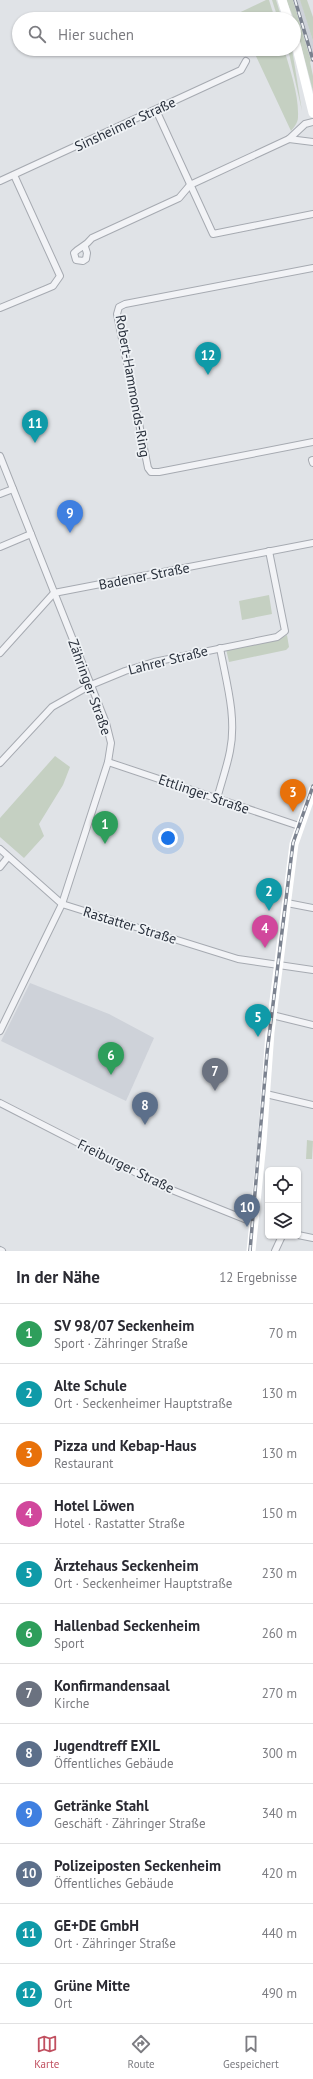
<!DOCTYPE html>
<html lang="de">
<meta charset="utf-8">
<style>
body{margin:0;font-family:"PT Sans",sans-serif;background:#f2f2f3;color:#2b2b33}
.controls{position:absolute;right:12px;bottom:12px;display:grid;overflow:hidden;border-radius:6px;box-shadow:0 1px 3px #0004}
.controls button{width:36px;height:36px;display:grid;place-items:center;padding:0;border:0;border-bottom:1px solid #e1e1e2;background:#fff;color:#2b2b33;font:20px sans-serif}
.you{position:absolute;left:168px;top:838px;width:14px;height:14px;margin:-10px;border:3px solid #fff;border-radius:50%;background:#1a73e8;box-shadow:0 0 0 6px #1a73e833}
.badge{display:grid;place-items:center;width:26px;height:26px;border-radius:50%;background:#c15060;color:#fff;font-size:13px;font-weight:700}
.pin{position:absolute;translate:-50% -33px;filter:drop-shadow(0 1px 2px #0008)}
.pin::after{content:'';position:absolute;top:21px;width:14px;height:12px;background:inherit;clip-path:polygon(0 0,100% 0,50% 100%)}
.list{margin:0;padding:0;list-style:none}
h2{display:flex;justify-content:space-between;align-items:center;height:52px;margin:0;padding:0 16px;font-size:17px}
h2 small{font-size:13px;font-weight:400;color:#7c7c81}
.list li{display:grid;grid-template-columns:26px 1fr auto;gap:12px;align-items:center;box-sizing:border-box;height:60px;padding:0 16px;border-top:1px solid #e1e1e2}
.list b{display:block;font-size:15px;white-space:nowrap}
.list p{margin:0;font-size:13px;white-space:nowrap;color:#7c7c81}
.list em{font-size:13px;font-style:normal;color:#7c7c81}
.icon{flex:none;width:22px;height:22px;fill:none;stroke:currentColor;stroke-width:2;stroke-linecap:round;stroke-linejoin:round}
.map{position:relative;flex:none;width:313px;height:1251px;overflow:hidden}
.search{position:absolute;background:#fff;box-shadow:0 1px 3px #0004;left:12px;right:12px;top:12px;height:44px;display:flex;align-items:center;gap:10px;box-sizing:border-box;padding:0 14px;border-radius:22px;color:#7c7c81;font-size:15px}
.sheet{height:772px;background:#fff}
nav{display:flex;justify-content:space-around;align-items:center;box-sizing:border-box;height:56px;border-top:1px solid #e1e1e2;background:#fff;font-size:11px;color:#7c7c81}
nav a{display:grid;justify-items:center;gap:2px}
nav .on{color:#c15060}
.map>svg:first-child{display:block}
.built{fill:#ced2d9}
.green{fill:#c5d0c2}
.lines{fill:none;stroke-linecap:round;stroke-linejoin:round}
.street-casing{stroke:#a6aab1;stroke-width:8}
.street{stroke:#f2f3f6;stroke-width:6}
.secondary{stroke:#fff;stroke-width:9}
.rail-casing{stroke:#7b828f;stroke-width:3.5}
.rail{stroke:#eff2f5;stroke-width:2;stroke-dasharray:6;stroke-linecap:butt}
.labels{text-anchor:middle;dominant-baseline:central;stroke-width:3.5;stroke-linejoin:round;paint-order:stroke}
.street-label{font-size:14px;fill:#2a313d;stroke:#eff2f5}
</style>
<div class="map">
<svg width="313" height="1251" viewBox="0 0 313 1251">
<rect width="100%" height="100%" fill="#e0e3e7"/>
<g class="built">
<path d="M293,0H300L301,2L313,41V61H311Z"/>
<path d="M30,983L109,1014L154,1038L126,1101L1,1041Z"/>
</g>
<g class="green">
<path d="M266,0H269L275,19H226Z"/>
<path d="M272,0H276L282,19H278Z"/>
<path d="M286,0H293L311,61L310,62L313,76V91L294,19Z"/>
<path d="M300,0H307L313,17V41Z"/>
<path d="M231,49H284C290,70 299,95 298,117C298,123 294,127 291,131L255,54L248,50L234,54Z"/>
<path d="M288,49H292L302,111Z"/>
<path d="M269,595L272,614L242,620L239,601Z"/>
<path d="M287,635L289,647L286,650L229,662L226,649L281,638Z"/>
<path d="M55,756L70,767L63,785L39,824L44,836L24,858L0,837V818Z"/>
<path d="M307,1140L313,1141L312,1159H306Z"/>
</g>
<g class="lines">
<g class="street-casing">
<g id="street">
<path d="M156,110L213,234L313,214"/>
<path d="M289,139L313,142"/>
<path d="M0,181L241,70L246,61"/>
<path d="M85,247L87,253L86,259L83,261L76,260L74,253C81,246 85,247 92,238L179,198L190,185L289,139L305,124L313,122"/>
<path d="M313,268L125,304L119,307L117,314L148,468L151,472H159L313,442"/>
<path d="M0,308L46,289L53,286L60,276L14,175"/>
<path d="M0,456L106,723L111,743L108,762L62,904L0,1031"/>
<path d="M312,460L313,463"/>
<path d="M0,494L13,489"/>
<path d="M0,547L31,534"/>
<path d="M0,653L54,593L313,543"/>
<path d="M108,762L299,826"/>
<path d="M0,763L52,707L91,685L125,671L154,662L277,637L285,631L269,551"/>
<path d="M217,799C221,783 227,767 230,751C237,717 226,681 220,648"/>
<path d="M0,849L62,904L238,959L313,970"/>
<path d="M0,867L8,857"/>
<path d="M287,903L313,908"/>
<path d="M272,1015L313,1025"/>
<path d="M266,1094L313,1105"/>
<path d="M0,1103L162,1186L247,1220L254,1221"/>
<path d="M298,1235L313,1238"/>
<path d="M0,1250L2,1251"/>
<path d="M275,1251L282,1236"/>
</g>
</g>
<use href="#street" class="street"/>
<g class="secondary">
<path d="M282,0L288,19"/>
<path d="M294,36L313,113"/>
<path d="M251,1251L262,1143L270,1032L294,844L313,790"/>
</g>
<g class="rail-casing">
<g id="rail">
<path d="M295,0L313,60"/>
<path d="M250,1251L267,1053L293,843L313,786"/>
</g>
</g>
<use href="#rail" class="rail"/>
</g>
<g class="labels">
<g class="street-label">
<text transform="translate(125 124) rotate(-25)">Sinsheimer Straße</text>
<text transform="translate(133 386) rotate(80)">Robert-Hammonds-Ring</text>
<text transform="translate(144 576) rotate(-11)">Badener Straße</text>
<text transform="translate(168 660) rotate(-14)">Lahrer Straße</text>
<text transform="translate(90 687) rotate(70)">Zähringer Straße</text>
<text transform="translate(204 794) rotate(19)">Ettlinger Straße</text>
<text transform="translate(130 925) rotate(17)">Rastatter Straße</text>
<text transform="translate(126 1166) rotate(26)">Freiburger Straße</text>
</g>
</g>
</svg>
<div class="controls">
<button><svg class="icon" aria-label="locate" viewBox="0 0 24 24"><circle cx="12" cy="12" r="6"/><path d="M12 2v4M12 18v4M2 12h4M18 12h4"/></svg></button>
<button><svg class="icon" aria-label="layers" viewBox="0 0 24 24"><path d="M12 4l9 5-9 5-9-5zM3 14l9 5 9-5"/></svg></button>
</div>
<div class="you"></div>
<div class="pin badge" style="left:105px;top:844px;background:#2e9e5b">1</div>
<div class="pin badge" style="left:269px;top:911px;background:#0f9aa8">2</div>
<div class="pin badge" style="left:293px;top:812px;background:#e8710a">3</div>
<div class="pin badge" style="left:265px;top:948px;background:#d1479c">4</div>
<div class="pin badge" style="left:258px;top:1037px;background:#0f9aa8">5</div>
<div class="pin badge" style="left:111px;top:1075px;background:#2e9e5b">6</div>
<div class="pin badge" style="left:215px;top:1091px;background:#6b7280">7</div>
<div class="pin badge" style="left:145px;top:1125px;background:#5c6f8a">8</div>
<div class="pin badge" style="left:70px;top:533px;background:#3f7fe0">9</div>
<div class="pin badge" style="left:247px;top:1227px;background:#5c6f8a">10</div>
<div class="pin badge" style="left:35px;top:443px;background:#0f9aa8">11</div>
<div class="pin badge" style="left:208px;top:375px;background:#0f9aa8">12</div>
<div class="search"><svg class="icon" aria-label="search" viewBox="0 0 24 24"><circle cx="10" cy="10" r="6"/><path d="M15 15l6 6"/></svg>Hier suchen</div>
</div>
<section class="sheet">
<h2>In der Nähe<small>12 Ergebnisse</small></h2>
<ul class="list">
<li><span class="badge" style="background:#2e9e5b">1</span><div><b>SV 98/07 Seckenheim</b><p>Sport · Zähringer Straße</p></div><em>70 m</em></li>
<li><span class="badge" style="background:#0f9aa8">2</span><div><b>Alte Schule</b><p>Ort · Seckenheimer Hauptstraße</p></div><em>130 m</em></li>
<li><span class="badge" style="background:#e8710a">3</span><div><b>Pizza und Kebap-Haus</b><p>Restaurant</p></div><em>130 m</em></li>
<li><span class="badge" style="background:#d1479c">4</span><div><b>Hotel Löwen</b><p>Hotel · Rastatter Straße</p></div><em>150 m</em></li>
<li><span class="badge" style="background:#0f9aa8">5</span><div><b>Ärztehaus Seckenheim</b><p>Ort · Seckenheimer Hauptstraße</p></div><em>230 m</em></li>
<li><span class="badge" style="background:#2e9e5b">6</span><div><b>Hallenbad Seckenheim</b><p>Sport</p></div><em>260 m</em></li>
<li><span class="badge" style="background:#6b7280">7</span><div><b>Konfirmandensaal</b><p>Kirche</p></div><em>270 m</em></li>
<li><span class="badge" style="background:#5c6f8a">8</span><div><b>Jugendtreff EXIL</b><p>Öffentliches Gebäude</p></div><em>300 m</em></li>
<li><span class="badge" style="background:#3f7fe0">9</span><div><b>Getränke Stahl</b><p>Geschäft · Zähringer Straße</p></div><em>340 m</em></li>
<li><span class="badge" style="background:#5c6f8a">10</span><div><b>Polizeiposten Seckenheim</b><p>Öffentliches Gebäude</p></div><em>420 m</em></li>
<li><span class="badge" style="background:#0f9aa8">11</span><div><b>GE+DE GmbH</b><p>Ort · Zähringer Straße</p></div><em>440 m</em></li>
<li><span class="badge" style="background:#0f9aa8">12</span><div><b>Grüne Mitte</b><p>Ort</p></div><em>490 m</em></li>
</ul>
</section>
<nav>
<a class="on"><svg class="icon" aria-label="map" viewBox="0 0 24 24"><path d="M3 6l6-2 6 2 6-2v14l-6 2-6-2-6 2zM9 4v14M15 6v14"/></svg>Karte</a>
<a><svg class="icon" aria-label="directions" viewBox="0 0 24 24"><path d="M12 3l9 9-9 9-9-9zM9 14v-3h6M13 9l2 2-2 2"/></svg>Route</a>
<a><svg class="icon" aria-label="saved" viewBox="0 0 24 24"><path d="M7 4h10v16l-5-4-5 4z"/></svg>Gespeichert</a>
</nav>
